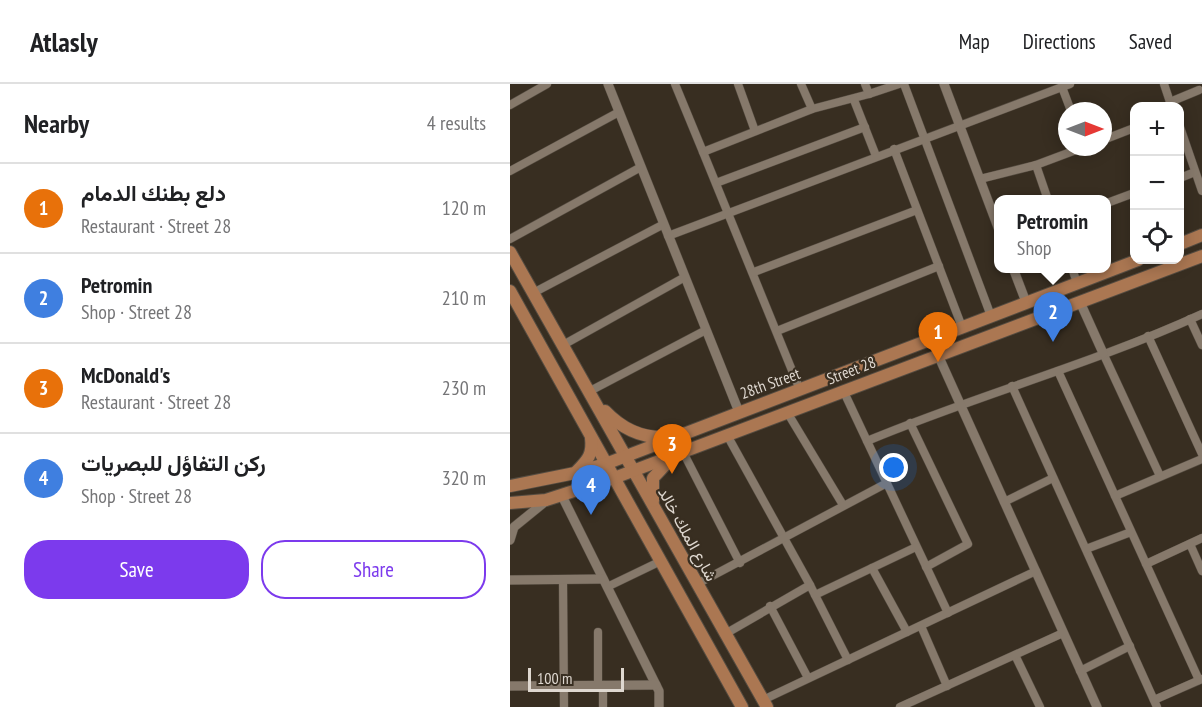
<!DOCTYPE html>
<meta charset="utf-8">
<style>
body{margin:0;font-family:"PT Sans Narrow",Vazirmatn,sans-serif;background:#f6f6f6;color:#202124}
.controls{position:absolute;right:18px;top:18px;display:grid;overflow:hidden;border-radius:12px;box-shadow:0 3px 15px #0003}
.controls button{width:54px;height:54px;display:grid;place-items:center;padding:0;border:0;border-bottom:2px solid #e0e0e0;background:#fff;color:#202124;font:30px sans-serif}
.compass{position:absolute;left:548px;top:18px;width:54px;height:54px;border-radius:50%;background:#fff;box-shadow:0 3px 15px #0003;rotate:90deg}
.scale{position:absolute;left:18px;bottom:15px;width:96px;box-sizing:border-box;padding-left:6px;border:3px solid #dfd8d0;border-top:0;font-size:16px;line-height:21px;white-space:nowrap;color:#dfd8d0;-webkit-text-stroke:4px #382e21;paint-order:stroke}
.you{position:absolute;left:384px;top:384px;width:21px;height:21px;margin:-15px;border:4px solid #fff;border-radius:50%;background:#1a73e8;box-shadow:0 0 0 9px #1a73e833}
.badge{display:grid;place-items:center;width:39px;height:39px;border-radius:50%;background:#7c3aed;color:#fff;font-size:20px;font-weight:700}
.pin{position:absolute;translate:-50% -50px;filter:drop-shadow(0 2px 3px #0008)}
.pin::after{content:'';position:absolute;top:32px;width:21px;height:18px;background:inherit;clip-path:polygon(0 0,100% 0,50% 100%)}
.popup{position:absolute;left:484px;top:111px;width:117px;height:78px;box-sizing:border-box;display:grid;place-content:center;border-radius:12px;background:#fff;filter:drop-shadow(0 2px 4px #0005);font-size:20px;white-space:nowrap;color:#757577}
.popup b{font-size:22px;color:#202124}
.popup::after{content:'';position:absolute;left:50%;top:100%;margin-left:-12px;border:12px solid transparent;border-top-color:#fff}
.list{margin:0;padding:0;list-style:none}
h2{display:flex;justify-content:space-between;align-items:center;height:78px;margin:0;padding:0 24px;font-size:26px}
h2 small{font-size:20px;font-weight:400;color:#757577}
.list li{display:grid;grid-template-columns:39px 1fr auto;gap:18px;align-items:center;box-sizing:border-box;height:90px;padding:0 24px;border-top:2px solid #e0e0e0}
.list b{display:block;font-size:22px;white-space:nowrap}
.list p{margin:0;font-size:20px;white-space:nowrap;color:#757577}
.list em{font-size:20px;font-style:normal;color:#757577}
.actions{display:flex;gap:12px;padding:18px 24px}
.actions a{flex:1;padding:14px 0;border:2px solid #7c3aed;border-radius:24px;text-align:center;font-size:21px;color:#7c3aed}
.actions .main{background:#7c3aed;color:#fff}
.icon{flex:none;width:33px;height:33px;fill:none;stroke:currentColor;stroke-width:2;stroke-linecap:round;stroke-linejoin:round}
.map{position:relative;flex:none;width:692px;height:623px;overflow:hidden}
header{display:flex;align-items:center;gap:36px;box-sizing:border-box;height:84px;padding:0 30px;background:#fff;border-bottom:2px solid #e0e0e0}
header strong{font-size:28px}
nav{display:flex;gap:33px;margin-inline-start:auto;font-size:21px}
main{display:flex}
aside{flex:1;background:#fff}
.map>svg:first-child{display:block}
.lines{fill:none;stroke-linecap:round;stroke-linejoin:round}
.minor-casing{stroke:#554c41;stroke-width:9}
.tertiary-casing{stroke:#554c41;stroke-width:10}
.primary-casing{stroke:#554c41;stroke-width:14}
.minor{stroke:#86796b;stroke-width:8}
.tertiary{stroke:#86796b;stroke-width:9}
.primary{stroke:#ab7752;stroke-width:12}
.labels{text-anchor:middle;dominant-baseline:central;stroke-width:4.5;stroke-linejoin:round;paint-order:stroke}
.street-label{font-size:16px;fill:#dfd8d0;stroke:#382e21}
</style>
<header>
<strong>Atlasly</strong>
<nav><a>Map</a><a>Directions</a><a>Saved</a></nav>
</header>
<main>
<aside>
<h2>Nearby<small>4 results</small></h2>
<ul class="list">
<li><span class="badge" style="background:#e8710a">1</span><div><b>دلع بطنك الدمام</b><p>Restaurant · Street 28</p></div><em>120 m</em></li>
<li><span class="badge" style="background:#3f7fe0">2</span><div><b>Petromin</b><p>Shop · Street 28</p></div><em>210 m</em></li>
<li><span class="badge" style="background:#e8710a">3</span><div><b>McDonald's</b><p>Restaurant · Street 28</p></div><em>230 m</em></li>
<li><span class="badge" style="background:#3f7fe0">4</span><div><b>ركن التفاؤل للبصريات</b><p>Shop · Street 28</p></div><em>320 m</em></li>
</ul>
<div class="actions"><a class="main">Save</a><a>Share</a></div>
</aside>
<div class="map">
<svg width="692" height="623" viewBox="0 0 692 623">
<rect width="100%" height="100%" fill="#382e21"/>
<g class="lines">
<g class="minor-casing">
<g id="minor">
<path d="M165,0L193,68L302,25L359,10"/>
<path d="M228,0L245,47"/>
<path d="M291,0L302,25"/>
<path d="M355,0L359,10L389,0"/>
<path d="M394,0L481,232"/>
<path d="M654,0L661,21"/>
<path d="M552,3L561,27"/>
<path d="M344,16L366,72"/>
<path d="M660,18L689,6"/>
<path d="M0,21L37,0"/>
<path d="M670,43L692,107"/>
<path d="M593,56L624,44"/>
<path d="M384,65L452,243"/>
<path d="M193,68L290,306"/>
<path d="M0,87L109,28"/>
<path d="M670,94L685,88"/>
<path d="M470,95L526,81"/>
<path d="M206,99L355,43"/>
<path d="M538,116L526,81L574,63"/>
<path d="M597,119L624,109"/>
<path d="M158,152L560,0"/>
<path d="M0,155L131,83"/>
<path d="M562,184L567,199"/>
<path d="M244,188L407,126"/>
<path d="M23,209L154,140"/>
<path d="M680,235L692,261"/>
<path d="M267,247L429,182"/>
<path d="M638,252L692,370"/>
<path d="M53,261L175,193"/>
<path d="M593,269L650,392"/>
<path d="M548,287L689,596"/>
<path d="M502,302L647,623"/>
<path d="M333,306L438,529"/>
<path d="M80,307L196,246"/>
<path d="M277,328L333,421"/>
<path d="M400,339L458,460L416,483"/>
<path d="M217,351L300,501"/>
<path d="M357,357C467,311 583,280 692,230"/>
<path d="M173,368L230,479"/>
<path d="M605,412L692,375"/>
<path d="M494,418L543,394"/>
<path d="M680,460L692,487"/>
<path d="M576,465L621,448"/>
<path d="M636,480L692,454"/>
<path d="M362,484L397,548"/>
<path d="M53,496L54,623"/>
<path d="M187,500L375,400"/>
<path d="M97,503L151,477"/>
<path d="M305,511L338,576"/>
<path d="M260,522L298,594"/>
<path d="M411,542L437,602"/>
<path d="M215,550L300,501L305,511L406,463"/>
<path d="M505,571L530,623"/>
<path d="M570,587L620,562"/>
<path d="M88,601V548"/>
<path d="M253,616L526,487"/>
<path d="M644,616L692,595"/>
<path d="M93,623V601"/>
<path d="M390,623L553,549"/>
</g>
</g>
<g class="tertiary-casing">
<g id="tertiary">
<path d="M98,0L229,328"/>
<path d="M434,0L489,146"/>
<path d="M503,184L516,218"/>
<path d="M570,218L593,269"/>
<path d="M428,271L587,623"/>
<path d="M52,412L149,607V623"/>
<path d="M0,456L4,443L36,417"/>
<path d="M0,496L93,495"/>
<path d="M0,602L146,601"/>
</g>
</g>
<g class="primary-casing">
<g id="primary">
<path d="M670,160L692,151"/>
<path d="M0,168L257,623"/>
<path d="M0,207L232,623"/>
<path d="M95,327C113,346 133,355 159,353"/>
<path d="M67,387C78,376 83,370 81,354"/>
<path d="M0,402L65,389L98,379L628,176"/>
<path d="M143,417V394L160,376"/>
<path d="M0,419L36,416L104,394L692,172"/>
</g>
</g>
<use href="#minor" class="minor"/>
<use href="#tertiary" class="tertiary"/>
<use href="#primary" class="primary"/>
</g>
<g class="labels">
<g class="street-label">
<text transform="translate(341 286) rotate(-21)">Street 28</text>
<text transform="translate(260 299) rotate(-20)">28th Street</text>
<text transform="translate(178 450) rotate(61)">شارع الملك خالد</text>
</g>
</g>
</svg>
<div class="controls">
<button>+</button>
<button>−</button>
<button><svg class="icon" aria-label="locate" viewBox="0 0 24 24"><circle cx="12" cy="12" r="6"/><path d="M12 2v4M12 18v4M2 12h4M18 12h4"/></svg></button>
</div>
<svg class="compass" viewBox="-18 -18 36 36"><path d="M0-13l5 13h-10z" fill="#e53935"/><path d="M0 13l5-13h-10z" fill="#757577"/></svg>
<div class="scale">100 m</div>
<div class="you"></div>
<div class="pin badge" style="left:428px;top:278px;background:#e8710a">1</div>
<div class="pin badge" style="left:543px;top:258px;background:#3f7fe0">2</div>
<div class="popup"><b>Petromin</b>Shop</div>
<div class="pin badge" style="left:162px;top:390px;background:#e8710a">3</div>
<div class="pin badge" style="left:81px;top:431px;background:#3f7fe0">4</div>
</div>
</main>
